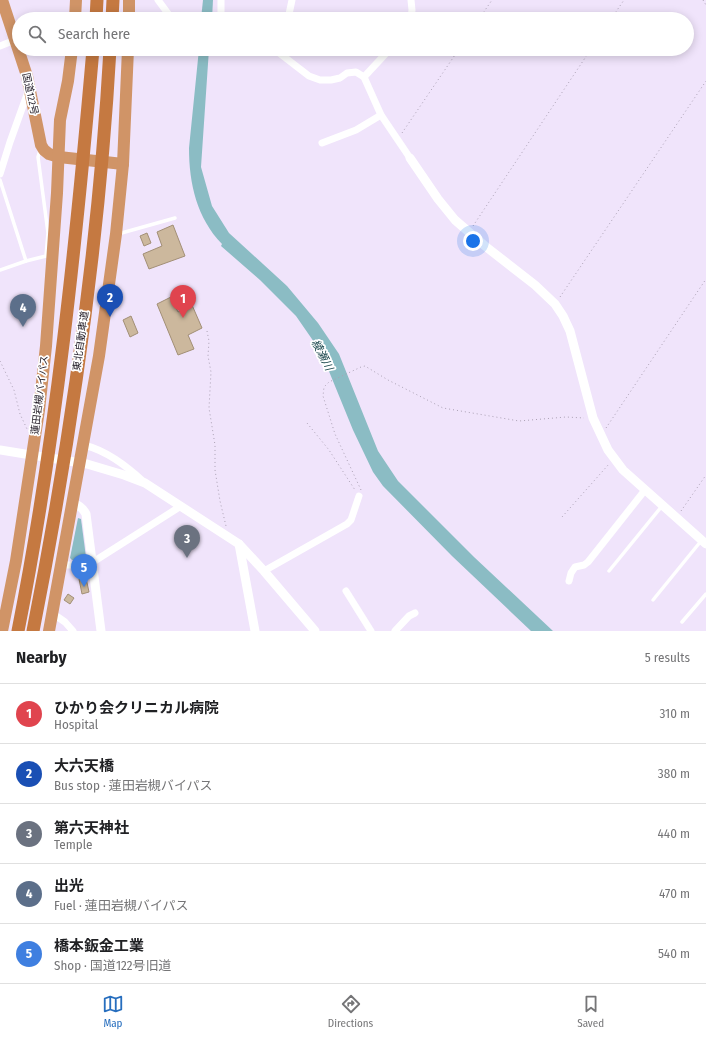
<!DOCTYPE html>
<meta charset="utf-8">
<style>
body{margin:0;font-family:"Fira Sans Condensed","Noto Sans JP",sans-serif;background:#f6f6f6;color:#202124}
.you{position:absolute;left:473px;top:241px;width:14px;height:14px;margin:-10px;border:3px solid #fff;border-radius:50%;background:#1a73e8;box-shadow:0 0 0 6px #1a73e833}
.badge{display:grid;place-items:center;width:26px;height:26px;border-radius:50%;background:#276ebe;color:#fff;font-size:13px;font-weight:700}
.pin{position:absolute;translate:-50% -33px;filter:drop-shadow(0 1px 2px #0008)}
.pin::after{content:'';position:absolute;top:21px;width:14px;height:12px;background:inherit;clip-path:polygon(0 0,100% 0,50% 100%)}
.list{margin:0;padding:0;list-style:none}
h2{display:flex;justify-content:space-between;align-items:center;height:52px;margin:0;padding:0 16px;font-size:17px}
h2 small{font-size:13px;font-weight:400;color:#757577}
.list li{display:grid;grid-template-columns:26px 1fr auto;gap:12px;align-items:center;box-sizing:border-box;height:60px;padding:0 16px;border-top:1px solid #e0e0e0}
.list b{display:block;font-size:15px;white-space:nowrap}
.list p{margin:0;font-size:13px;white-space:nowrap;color:#757577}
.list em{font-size:13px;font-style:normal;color:#757577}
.icon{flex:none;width:22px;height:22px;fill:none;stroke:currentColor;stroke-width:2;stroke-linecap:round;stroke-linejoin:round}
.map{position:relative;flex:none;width:706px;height:631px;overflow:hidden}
.search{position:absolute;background:#fff;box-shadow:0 2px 10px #0003;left:12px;right:12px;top:12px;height:44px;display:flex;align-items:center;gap:10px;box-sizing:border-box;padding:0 14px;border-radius:22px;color:#757577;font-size:15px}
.sheet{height:352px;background:#fff}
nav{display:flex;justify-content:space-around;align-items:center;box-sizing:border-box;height:56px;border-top:1px solid #e0e0e0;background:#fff;font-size:11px;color:#757577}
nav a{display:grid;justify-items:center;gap:2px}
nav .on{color:#276ebe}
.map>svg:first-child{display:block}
.water{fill:#8bbcc4}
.building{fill:#ccb89d;stroke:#a28f76}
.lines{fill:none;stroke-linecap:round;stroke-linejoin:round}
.path{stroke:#aba1b4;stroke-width:1;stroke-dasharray:1 3;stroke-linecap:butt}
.service{stroke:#fff;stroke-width:3.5}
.minor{stroke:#fff;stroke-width:7}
.tertiary{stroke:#fff;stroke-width:9}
.trunk{stroke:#d09467;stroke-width:12}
.motorway{stroke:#c57941;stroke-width:13}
.labels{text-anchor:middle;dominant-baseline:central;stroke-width:3.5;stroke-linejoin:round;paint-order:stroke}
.street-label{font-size:10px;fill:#1e1823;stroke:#fff}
.water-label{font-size:11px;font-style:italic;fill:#19464c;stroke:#fff}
</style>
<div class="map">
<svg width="706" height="631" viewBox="0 0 706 631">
<rect width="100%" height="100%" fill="#f0e4fb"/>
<g class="water">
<path d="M203,0H213L212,19H201Z"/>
<path d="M199,49H209L201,167L212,206L229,233L287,286L318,323L339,354L378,451L398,481L474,557L553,631H531L452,556L383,486L373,472L353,430L326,364L314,342L296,316L260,280L221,246L222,244C197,218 189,184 189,148Z"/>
<path d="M78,518L81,519L86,557L83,559L72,560L70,558Z"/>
</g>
<g class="building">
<path d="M173,225L185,256L149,269L143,254L162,246L157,232Z"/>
<path d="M147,233L151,243L144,246L140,236Z"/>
<path d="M171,297L178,312L192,305L202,328L188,335L194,349L178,355L157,304Z"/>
<path d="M131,316L138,333L130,337L123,320Z"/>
<path d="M86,578L89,592L82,594L79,579Z"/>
<path d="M68,594L74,598L70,604L64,600Z"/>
</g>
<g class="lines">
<g class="path">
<path d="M703,0L706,5"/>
<path d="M479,19L492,0"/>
<path d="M611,19L624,0"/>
<path d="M402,133L459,49"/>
<path d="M473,226L591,49"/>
<path d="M560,297L706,81"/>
<path d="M207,331L209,341L208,356L211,372L209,408L215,445V470L220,501L226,526"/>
<path d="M0,361L14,390L20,414L27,429"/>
<path d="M307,423L329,450L355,490"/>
<path d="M606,428L706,279"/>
<path d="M361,490L335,434L323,396L324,387L329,382L361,367L365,366L388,380L443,408L519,421L566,417L584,418"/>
<path d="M681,511L706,475"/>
<path d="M562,517L609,464"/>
</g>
<g class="service">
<path d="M0,180L26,261L46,256L48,233L38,157L40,150"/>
<path d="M118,234L175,218"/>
<path d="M0,270L26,261"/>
<path d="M609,571L662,506"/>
<path d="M653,600L701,541"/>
<path d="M682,622L706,594"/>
</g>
<g class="minor">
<path d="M158,0L172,19"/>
<path d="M411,0L412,10L411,19"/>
<path d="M221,19V0"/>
<path d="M288,19L292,0"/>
<path d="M0,46L15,40"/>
<path d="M274,49L309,76L320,80H331L340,78L347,73L356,72L364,77L381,115L410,158"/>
<path d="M364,77L390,49"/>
<path d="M322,143L356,130L381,115"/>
<path d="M0,174L10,142L29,89"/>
<path d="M84,445C107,451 125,465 143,481"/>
<path d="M93,562L181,506"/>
<path d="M62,565H93"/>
<path d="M264,571L347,524L351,520L359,496"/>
<path d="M569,581L571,573L575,567L584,565L588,562L645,490"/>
<path d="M346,591L371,631"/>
<path d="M52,613L65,622L73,631"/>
<path d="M395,631L409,616L415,613"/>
</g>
<g class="tertiary">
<path d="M410,158L438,199L455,220L485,246L535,285L555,304L563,316L570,331L593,418L608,450L623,470L706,544"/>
<path d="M0,450L87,464L124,475L145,483L239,544L264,571L315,631"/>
<path d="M73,503C79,505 83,508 86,514L101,631"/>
<path d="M239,544L255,631"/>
</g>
<g class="trunk">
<path d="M2,0L27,76L41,145L44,150L49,154L59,157L123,164"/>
<path d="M75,19L76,0"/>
<path d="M129,19V0"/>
<path d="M2,631L16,561L39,410L46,346L57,193L60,120L68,81L72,49"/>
<path d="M49,631L99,356L116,234L123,164L128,49"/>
</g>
<g class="motorway">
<path d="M96,19L97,0"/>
<path d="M112,19L113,0"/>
<path d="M18,631C56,439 76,244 93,49"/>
<path d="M33,631C71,439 99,244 110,49"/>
</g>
</g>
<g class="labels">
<g class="street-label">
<text transform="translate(30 94) rotate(78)">国道122号</text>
<text transform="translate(81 341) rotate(-82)">東北自動車道</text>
<text transform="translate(40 395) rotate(-83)">蓮田岩槻バイパス</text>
</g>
<g class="water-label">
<text transform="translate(322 355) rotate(63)">綾瀬川</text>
</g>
</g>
</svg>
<div class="you"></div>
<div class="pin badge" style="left:183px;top:318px;background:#e0444e">1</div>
<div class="pin badge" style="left:110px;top:317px;background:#1a4fb4">2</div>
<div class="pin badge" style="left:187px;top:558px;background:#6b7280">3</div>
<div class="pin badge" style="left:23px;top:327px;background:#5c6f8a">4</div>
<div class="pin badge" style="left:84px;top:587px;background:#3f7fe0">5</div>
<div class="search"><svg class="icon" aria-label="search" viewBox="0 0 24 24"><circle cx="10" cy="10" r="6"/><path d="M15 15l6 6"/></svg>Search here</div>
</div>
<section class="sheet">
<h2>Nearby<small>5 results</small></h2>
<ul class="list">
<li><span class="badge" style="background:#e0444e">1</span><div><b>ひかり会クリニカル病院</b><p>Hospital</p></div><em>310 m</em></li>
<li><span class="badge" style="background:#1a4fb4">2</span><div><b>大六天橋</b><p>Bus stop · 蓮田岩槻バイパス</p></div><em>380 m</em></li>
<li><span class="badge" style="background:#6b7280">3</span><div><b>第六天神社</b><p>Temple</p></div><em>440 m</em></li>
<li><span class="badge" style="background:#5c6f8a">4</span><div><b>出光</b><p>Fuel · 蓮田岩槻バイパス</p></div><em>470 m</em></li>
<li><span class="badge" style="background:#3f7fe0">5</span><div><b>橋本鈑金工業</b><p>Shop · 国道122号旧道</p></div><em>540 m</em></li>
</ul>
</section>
<nav>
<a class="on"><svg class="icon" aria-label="map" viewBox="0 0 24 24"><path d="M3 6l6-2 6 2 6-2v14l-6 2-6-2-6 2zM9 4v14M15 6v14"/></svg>Map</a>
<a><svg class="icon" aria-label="directions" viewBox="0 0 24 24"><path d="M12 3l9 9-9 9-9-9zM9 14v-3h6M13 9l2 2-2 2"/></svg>Directions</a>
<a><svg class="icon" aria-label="saved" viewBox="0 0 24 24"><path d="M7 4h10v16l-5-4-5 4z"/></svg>Saved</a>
</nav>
